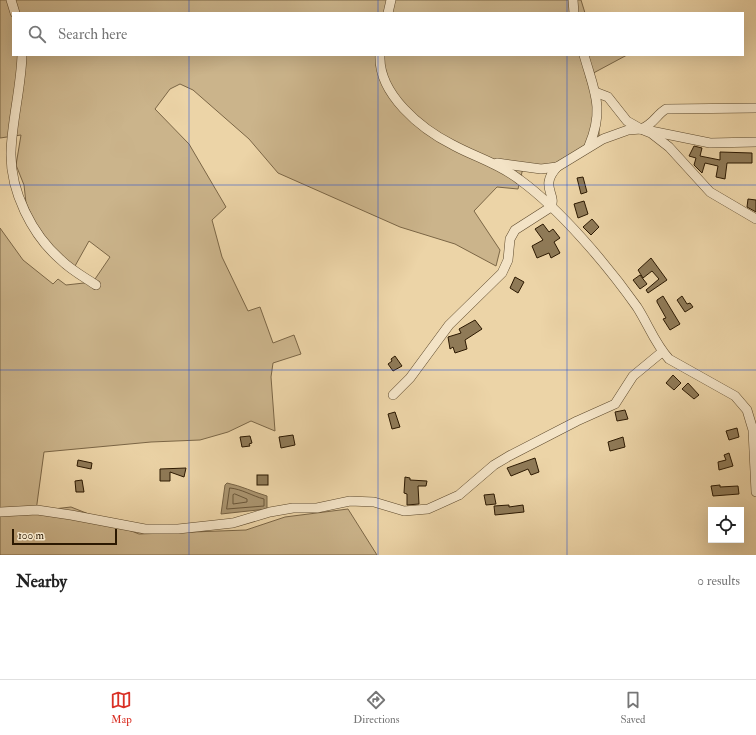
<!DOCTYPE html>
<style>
body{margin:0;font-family:"IM FELL Double Pica",serif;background:#f2f2f2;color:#222}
.controls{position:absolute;right:12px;bottom:12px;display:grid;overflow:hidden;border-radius:0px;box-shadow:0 4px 16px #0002}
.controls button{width:36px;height:36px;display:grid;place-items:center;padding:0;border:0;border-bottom:1px solid #e0e0e0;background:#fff;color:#222;font:20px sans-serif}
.scale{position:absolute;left:12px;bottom:10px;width:105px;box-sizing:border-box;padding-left:4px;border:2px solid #2b1801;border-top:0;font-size:11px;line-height:14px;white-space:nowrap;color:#2b1801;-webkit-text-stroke:3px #f3e3c6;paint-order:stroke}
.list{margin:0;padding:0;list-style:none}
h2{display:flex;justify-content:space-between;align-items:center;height:52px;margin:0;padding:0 16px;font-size:17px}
h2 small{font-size:13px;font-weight:400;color:#767676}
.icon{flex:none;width:22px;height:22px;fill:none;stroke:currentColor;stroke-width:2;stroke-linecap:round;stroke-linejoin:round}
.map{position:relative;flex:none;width:756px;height:555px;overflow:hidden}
.search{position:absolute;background:#fff;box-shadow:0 4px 16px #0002;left:12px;right:12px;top:12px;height:44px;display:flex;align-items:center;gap:10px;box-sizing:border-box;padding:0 14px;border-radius:0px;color:#767676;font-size:15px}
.sheet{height:124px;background:#fff}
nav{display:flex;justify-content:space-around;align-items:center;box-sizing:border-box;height:56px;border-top:1px solid #e0e0e0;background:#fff;font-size:11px;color:#767676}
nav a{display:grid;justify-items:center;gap:2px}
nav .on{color:#d93025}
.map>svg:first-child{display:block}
.green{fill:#cbb48b;stroke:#7b6646}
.water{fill:#aa946f;stroke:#776243}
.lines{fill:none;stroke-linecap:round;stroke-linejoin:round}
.shore{stroke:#6a5638;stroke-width:1}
.building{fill:#8f7a57;stroke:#2b1801}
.minor-casing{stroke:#5b472a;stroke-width:10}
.minor{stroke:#f3e3c6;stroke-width:9}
.grid{fill:none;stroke:#1d4ed8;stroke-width:1;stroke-opacity:0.55}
</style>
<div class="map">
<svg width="756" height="555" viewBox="0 0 756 555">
<rect width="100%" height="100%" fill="#ecd4a7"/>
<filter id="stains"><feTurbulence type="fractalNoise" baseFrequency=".005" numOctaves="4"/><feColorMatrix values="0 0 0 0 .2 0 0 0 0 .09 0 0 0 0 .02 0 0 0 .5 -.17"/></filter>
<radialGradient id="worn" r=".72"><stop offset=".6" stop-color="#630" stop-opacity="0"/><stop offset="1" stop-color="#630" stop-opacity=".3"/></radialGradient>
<path class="green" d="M0,0H581L585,13H13V55H627L586,77L599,118V136L557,163L523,168L518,189L497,187L474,211L500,250L496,266L455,244L400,227L278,173L249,139L193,90L180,84L170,89L155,109L189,144L226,207L212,220L222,257L248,311L260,307L273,343L294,335L301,354L273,363L271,377L275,431L251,421L228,432L200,440L151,442L44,452L36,511L71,507L139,534L246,530L285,517L348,509L377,555H0V228L23,260L53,284L58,279L66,285L93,282L110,257L89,241L75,266L60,256L46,238L34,221L26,203L24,185L16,165L21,135L0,138Z"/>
<path class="water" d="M227,483C242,486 253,492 267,496V509L221,514L225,485Z"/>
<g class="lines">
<g class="shore">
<path d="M230,488C242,489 252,496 264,499V506L227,509Z"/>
<path d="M235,494L247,499V502L233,504V495Z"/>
</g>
</g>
<g class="building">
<path d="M694,146L702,148L700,156L720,160V152L752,153V163H727L725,179L716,177L718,166L705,163L702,173L694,165L696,158L689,156Z"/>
<path d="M583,177L587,192L581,194L577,178Z"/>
<path d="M748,199L756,200V212L747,207Z"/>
<path d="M584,201L588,214L578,218L574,204Z"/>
<path d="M592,219L599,227L591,235L583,227Z"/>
<path d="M543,224L549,232L553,229L560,238L554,242L560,253L551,258L549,253L537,258L532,246L543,240L535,229Z"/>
<path d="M651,258L667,280L648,293L646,290L659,279L652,271L643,278L638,270Z"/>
<path d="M640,275L647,284L640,289L633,280Z"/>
<path d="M515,277L524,282L518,293L510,288Z"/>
<path d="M663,296L680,324L670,330L663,319L666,318L657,302V300Z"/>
<path d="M682,296L687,304L690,303L693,307L685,312L677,300Z"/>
<path d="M475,320L482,329L465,340L467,349L455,353L453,347L450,349L448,337L461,333L459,329Z"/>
<path d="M395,356L402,366L393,371L388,364L392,361L391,359Z"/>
<path d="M673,375L681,383L674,390L666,383Z"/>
<path d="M688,383L699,395L694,399L682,389Z"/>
<path d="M625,410L628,419L617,421L615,412Z"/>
<path d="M395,412L400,427L392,429L388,414Z"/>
<path d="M737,428L739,437L729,440L726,431Z"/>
<path d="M293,435L295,445L281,448L279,437Z"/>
<path d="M250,436L252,443L249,444L250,446L242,447L240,437Z"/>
<path d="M623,437L625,447L610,451L608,442Z"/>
<path d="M729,453L733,466L719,470L718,462L726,460L724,455Z"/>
<path d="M535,458L539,472L531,475L528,469L511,476L507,468Z"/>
<path d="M78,460L92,463L91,469L77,466Z"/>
<path d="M186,468L184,477L170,472V481H160V469Z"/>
<rect x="257" y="475" width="11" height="10"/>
<path d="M405,477L410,478V480L427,481L426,486H418L419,504L407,505V494L404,493Z"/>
<path d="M82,480L84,492H76L75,481Z"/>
<path d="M720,485V487L738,486L739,494L713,496L711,486Z"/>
<path d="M494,494L496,504L486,505L484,495Z"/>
<path d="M509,505V507L523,505L524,512L495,515L494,506Z"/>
</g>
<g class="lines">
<g class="minor-casing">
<g id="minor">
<path d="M11,0L15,13"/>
<path d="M573,0L574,13"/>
<path d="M388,13L391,0"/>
<path d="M22,55C21,88 12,120 11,152C10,191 32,235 61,260C71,270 84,277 96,285"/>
<path d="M380,55C378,94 421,129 453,145C475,157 500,164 520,180C561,210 608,266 637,307C648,324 655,344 669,359L735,396L747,410L753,430L756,492"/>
<path d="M584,55C594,91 605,108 589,146"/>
<path d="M595,92L608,97L627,121L641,129L710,143L756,142"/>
<path d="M641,129C654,124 656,115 666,109L756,108"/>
<path d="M497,163L541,169L557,167"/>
<path d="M393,395L410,378L449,325L502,273L508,260L510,239L515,230L551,207C557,194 539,187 557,167L603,139L628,130L641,129L651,133L669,147L710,192L756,219"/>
<path d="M0,512L37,510L71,515L145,529H178L233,523L270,512L293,508H317L350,501L374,502L404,511L428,509L459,495L494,465L509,456L577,421L615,404L633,376L662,352"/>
</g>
</g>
<use href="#minor" class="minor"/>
</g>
<path class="grid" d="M189,0V13M378,0V13M567,0V13M189,55V555M378,55V555M567,55V555M0,185H756M0,370H756"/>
<rect width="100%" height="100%" filter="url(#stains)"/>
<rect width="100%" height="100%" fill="url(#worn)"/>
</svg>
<div class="controls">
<button><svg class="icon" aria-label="locate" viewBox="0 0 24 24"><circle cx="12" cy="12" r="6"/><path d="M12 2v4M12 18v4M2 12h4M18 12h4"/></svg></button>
</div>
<div class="scale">100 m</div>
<div class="search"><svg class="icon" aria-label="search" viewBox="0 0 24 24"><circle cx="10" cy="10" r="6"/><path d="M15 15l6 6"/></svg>Search here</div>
</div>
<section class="sheet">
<h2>Nearby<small>0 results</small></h2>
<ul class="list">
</ul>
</section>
<nav>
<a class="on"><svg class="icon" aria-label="map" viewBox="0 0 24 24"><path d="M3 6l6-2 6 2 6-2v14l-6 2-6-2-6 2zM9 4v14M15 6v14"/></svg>Map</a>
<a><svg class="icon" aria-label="directions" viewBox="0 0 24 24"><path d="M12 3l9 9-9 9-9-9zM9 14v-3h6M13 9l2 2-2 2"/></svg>Directions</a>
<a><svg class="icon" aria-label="saved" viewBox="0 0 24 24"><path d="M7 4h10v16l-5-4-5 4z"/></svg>Saved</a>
</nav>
